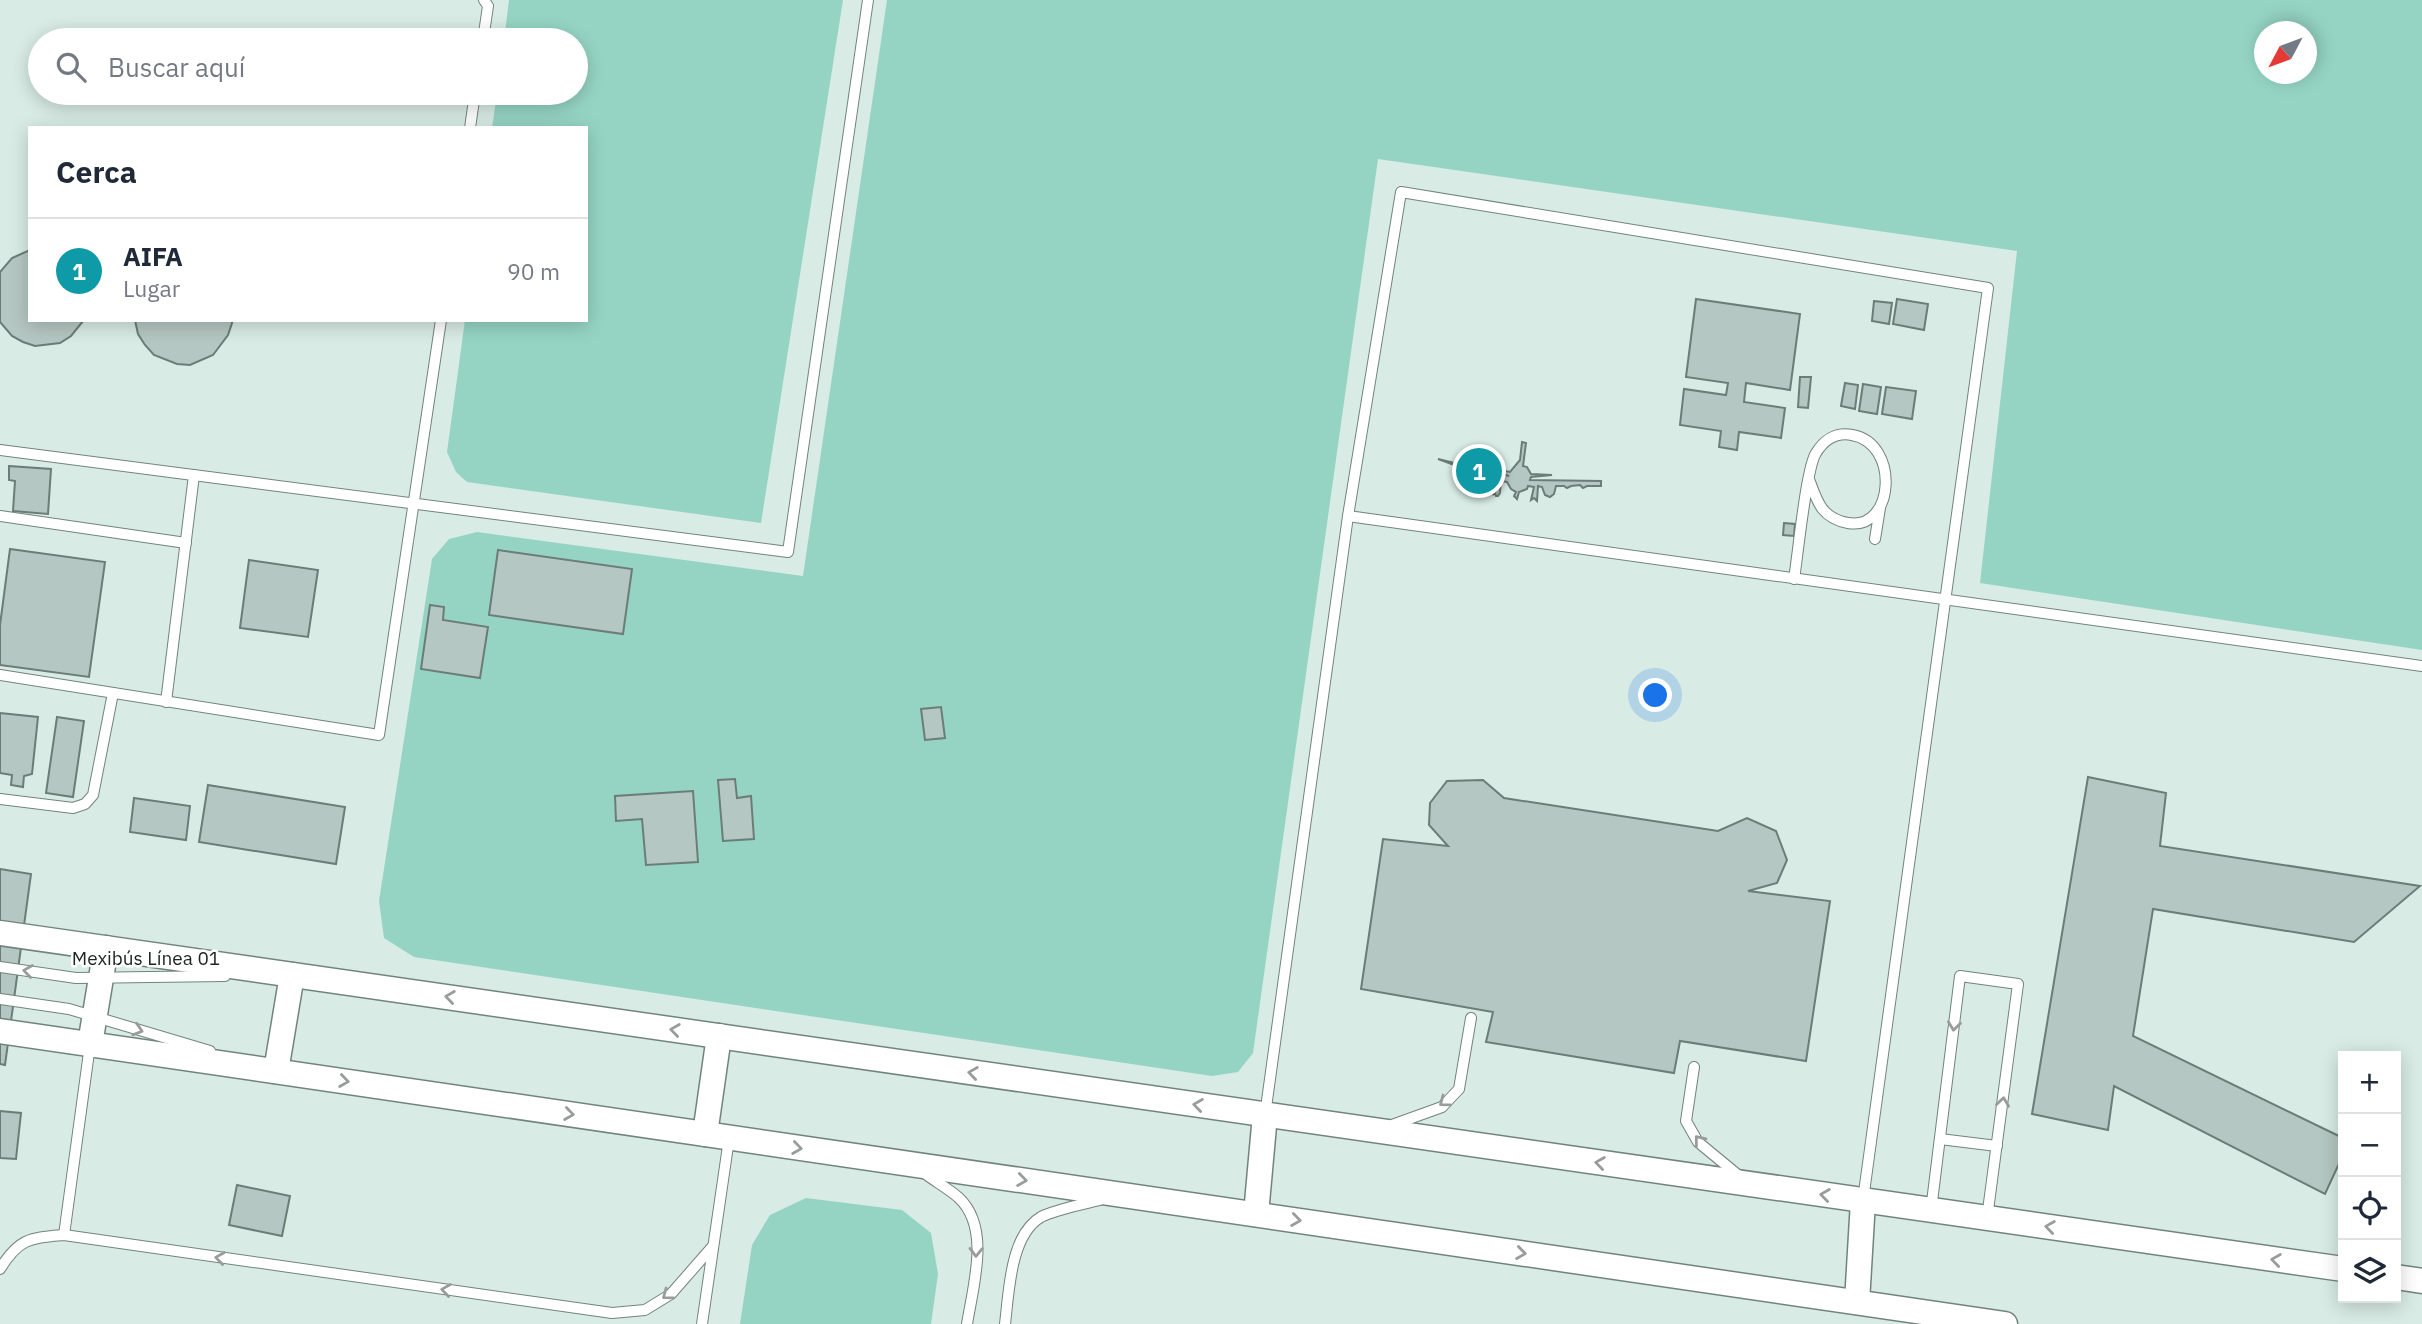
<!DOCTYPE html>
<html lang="es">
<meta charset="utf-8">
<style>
body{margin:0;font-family:"IBM Plex Sans",sans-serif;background:#f2f2f3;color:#1f2937}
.controls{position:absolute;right:21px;bottom:21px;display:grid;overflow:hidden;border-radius:0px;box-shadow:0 4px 18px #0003}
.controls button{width:63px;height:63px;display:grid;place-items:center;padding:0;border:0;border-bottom:2px solid #e0e1e3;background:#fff;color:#1f2937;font:35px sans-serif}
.compass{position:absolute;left:2254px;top:21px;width:63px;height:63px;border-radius:50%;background:#fff;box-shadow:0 4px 18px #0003;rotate:229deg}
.you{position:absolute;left:1656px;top:696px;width:24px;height:24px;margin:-18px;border:5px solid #fff;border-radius:50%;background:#1a73e8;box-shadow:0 0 0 10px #1a73e833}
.badge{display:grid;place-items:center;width:46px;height:46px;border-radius:50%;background:#b72f71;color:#fff;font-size:23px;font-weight:700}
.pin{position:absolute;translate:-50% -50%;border:4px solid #fff;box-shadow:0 2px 7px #0006}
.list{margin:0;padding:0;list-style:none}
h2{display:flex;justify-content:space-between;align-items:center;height:91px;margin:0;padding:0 28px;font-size:30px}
h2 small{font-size:23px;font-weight:400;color:#747a83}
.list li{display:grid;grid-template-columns:46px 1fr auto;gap:21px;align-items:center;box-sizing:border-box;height:105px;padding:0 28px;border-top:2px solid #e0e1e3}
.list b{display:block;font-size:26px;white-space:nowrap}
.list p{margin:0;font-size:23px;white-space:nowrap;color:#747a83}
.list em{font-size:23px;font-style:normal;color:#747a83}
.icon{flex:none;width:38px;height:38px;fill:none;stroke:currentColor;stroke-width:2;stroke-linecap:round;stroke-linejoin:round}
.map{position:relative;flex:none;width:2422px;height:1324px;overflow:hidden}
.search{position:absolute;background:#fff;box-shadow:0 4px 18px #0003;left:28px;top:28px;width:560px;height:77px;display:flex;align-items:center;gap:18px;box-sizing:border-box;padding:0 24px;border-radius:38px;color:#747a83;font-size:26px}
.panel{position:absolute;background:#fff;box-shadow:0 4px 18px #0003;left:28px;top:126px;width:560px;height:196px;border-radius:0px}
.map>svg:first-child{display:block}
.green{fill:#95d4c3;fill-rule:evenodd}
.building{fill:#b5c7c2;stroke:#6c7d78;stroke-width:2}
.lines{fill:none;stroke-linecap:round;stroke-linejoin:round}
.service-casing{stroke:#72837e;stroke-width:12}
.tertiary-casing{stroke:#72837e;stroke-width:27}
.service{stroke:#fff;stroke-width:10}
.tertiary{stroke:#fff;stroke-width:24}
.oneway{stroke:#999c9c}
.labels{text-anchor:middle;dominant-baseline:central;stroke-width:5;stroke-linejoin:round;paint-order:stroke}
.street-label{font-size:19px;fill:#1d2422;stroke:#fff}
</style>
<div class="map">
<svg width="2422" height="1324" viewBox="0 0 2422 1324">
<rect width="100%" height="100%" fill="#d8ebe5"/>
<g class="green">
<path d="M509,0H843L761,523L467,482L456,472L447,452L465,320H586V128H492L497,93H576V40H504Z"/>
<path d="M887,0H2422V650L1980,583L2017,251L1378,159L1253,1053L1238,1072L1212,1076L414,957L384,938L379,901L432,559L449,539L477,532L803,576ZM2264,32H2306V74H2264Z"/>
<path d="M806,1198L902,1210L931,1233L938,1274L931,1324H740L752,1245L770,1215Z"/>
</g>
<g class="building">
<path d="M30,250V320H84L71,336L60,343L35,346L23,342L12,336L0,322V272L12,258Z"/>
<path d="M1696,299L1800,314L1790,390L1746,383L1744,402L1785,408L1781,438L1739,432L1737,450L1719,447L1721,431L1680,425L1684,389L1726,395L1728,383L1686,377Z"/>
<path d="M1897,299L1928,304L1924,330L1893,324Z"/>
<path d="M1874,301L1892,303L1889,324L1872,321Z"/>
<path d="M135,320H232V323L228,335L213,355L190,365L177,364L154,355L145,345L138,334Z"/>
<path d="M1800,377H1811L1808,408L1798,407Z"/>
<path d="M1845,383L1858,385L1855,409L1841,406Z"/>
<path d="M1863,384L1881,387L1877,414L1859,411Z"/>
<path d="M1886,387L1916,391L1912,419L1882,414Z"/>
<path d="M1522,442L1526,443L1523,466L1527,467L1531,474L1552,475L1531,477L1530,480L1601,481V486H1587L1583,488L1580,485L1571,486L1567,488L1564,486H1556L1554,494L1550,497L1545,495L1542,487L1538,486L1537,501L1534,498L1531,500L1534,487L1528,486L1527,489L1519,492L1517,499L1514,496L1516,492L1511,489L1507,482L1501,481L1500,493L1498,496H1496L1495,493L1493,495L1498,480L1492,479L1490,486L1484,487L1479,481V474L1438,459L1509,476L1489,468L1510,472L1520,460Z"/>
<path d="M9,466L51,469L48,514L13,511L15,481L9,480Z"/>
<path d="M1784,523L1795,524L1794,536L1783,535Z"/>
<path d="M10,549L105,562L89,677L0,665V625Z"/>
<path d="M498,550L632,569L623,634L489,615Z"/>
<path d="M249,560L318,570L308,637L240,628Z"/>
<path d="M430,605L444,607L443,620L488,627L480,678L421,669Z"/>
<path d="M941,707L945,738L925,740L921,709Z"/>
<path d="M0,713L38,717L32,774L24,776L23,787L11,785L12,775L0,773Z"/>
<path d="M57,717L84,721L73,797L46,793Z"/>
<path d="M2088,777L2166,793L2160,846L2420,886L2354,942L2153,909L2133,1036L2343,1138V1155L2325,1194L2114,1086L2108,1130L2032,1114Z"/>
<path d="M735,779L737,798L751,796L754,839L723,841L718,780Z"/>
<path d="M1483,780L1504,798L1718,831L1747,818L1776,831L1787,860L1777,883L1748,891L1830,901L1806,1061L1680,1041L1674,1073L1486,1042L1493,1012L1361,989L1383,839L1448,846L1429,825L1430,803L1447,781Z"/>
<path d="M208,785L345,807L336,864L199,842Z"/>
<path d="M693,791L698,862L646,865L642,819L616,821L615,796Z"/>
<path d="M134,798L190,806L186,840L130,832Z"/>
<path d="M0,869L31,874L5,1065L0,1064Z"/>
<path d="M0,1111L21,1113L16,1159L0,1158Z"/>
<path d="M237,1185L290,1196L282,1236L229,1225Z"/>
</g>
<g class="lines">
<g class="service-casing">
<g id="service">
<path d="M483,40L488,6L484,0"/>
<path d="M470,128L475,93"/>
<path d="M0,450L788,552L868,0"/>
<path d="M0,516L186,543"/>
<path d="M1348,516L2422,666"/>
<path d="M1875,539L1880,508"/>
<path d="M1794,579C1798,555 1806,468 1816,453C1824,440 1836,432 1852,435C1900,443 1895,531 1848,523C1821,518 1817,501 1809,479"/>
<path d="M0,675L379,735L441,320"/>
<path d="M166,702L194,475"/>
<path d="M0,799L73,808L85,804L93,795L113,693"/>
<path d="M0,967L76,978L225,976"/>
<path d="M0,999L69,1009L210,1051"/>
<path d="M1694,1067L1686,1121L1698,1142L1738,1175"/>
<path d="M1265,1115L1348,516L1401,192L1988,288L1863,1200"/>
<path d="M1392,1125L1442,1107L1459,1089L1471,1018"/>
<path d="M1940,1139L1997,1146"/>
<path d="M923,1172C934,1181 948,1188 959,1198C991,1228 973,1286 967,1324"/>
<path d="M1931,1210L1960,976L2018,984L1987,1218"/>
<path d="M64,1235L90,1045"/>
<path d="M0,1269C19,1238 30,1238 64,1235L612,1313L645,1310L671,1294L713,1246"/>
<path d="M702,1324L729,1139"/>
<path d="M1005,1324C1009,1292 1010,1235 1041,1217C1054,1210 1084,1204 1100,1200"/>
</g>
</g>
<g class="tertiary-casing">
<g id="tertiary">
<path d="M0,933L2343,1269"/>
<path d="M0,1031L2005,1324"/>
<path d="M90,1044L106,948"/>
<path d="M276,1071L292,975"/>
<path d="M705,1134L719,1036"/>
<path d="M1256,1214L1265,1115"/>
<path d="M2396,1277L2422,1281"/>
<path d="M1857,1302L1863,1201"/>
</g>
</g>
<use href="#service" class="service"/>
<use href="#tertiary" class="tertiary"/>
</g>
<defs><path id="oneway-chevron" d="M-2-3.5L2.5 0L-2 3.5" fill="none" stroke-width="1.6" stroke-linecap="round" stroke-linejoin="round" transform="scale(1.75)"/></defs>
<g class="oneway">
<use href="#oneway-chevron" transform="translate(28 971) rotate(-172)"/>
<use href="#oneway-chevron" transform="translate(450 997) rotate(-172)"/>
<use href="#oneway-chevron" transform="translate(1954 1026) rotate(97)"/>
<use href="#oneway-chevron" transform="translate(138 1030) rotate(17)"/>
<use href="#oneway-chevron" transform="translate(675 1030) rotate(-172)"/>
<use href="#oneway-chevron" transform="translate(973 1073) rotate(-172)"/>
<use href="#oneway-chevron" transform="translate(344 1081) rotate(8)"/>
<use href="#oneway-chevron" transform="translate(1444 1102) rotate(143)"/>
<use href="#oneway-chevron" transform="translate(2003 1102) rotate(-82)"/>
<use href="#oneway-chevron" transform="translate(1198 1105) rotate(-172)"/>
<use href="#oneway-chevron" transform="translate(569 1114) rotate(8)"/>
<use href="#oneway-chevron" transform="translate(1699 1140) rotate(-129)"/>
<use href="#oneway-chevron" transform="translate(797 1148) rotate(8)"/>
<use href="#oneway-chevron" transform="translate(1600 1163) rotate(-172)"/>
<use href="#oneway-chevron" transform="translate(1022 1180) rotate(8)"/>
<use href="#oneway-chevron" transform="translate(1825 1195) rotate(-172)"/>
<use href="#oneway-chevron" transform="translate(1296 1220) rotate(8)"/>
<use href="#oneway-chevron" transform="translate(2050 1227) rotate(-172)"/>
<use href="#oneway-chevron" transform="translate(976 1252) rotate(91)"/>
<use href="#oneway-chevron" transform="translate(1521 1253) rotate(8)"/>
<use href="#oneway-chevron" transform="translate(220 1258) rotate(-172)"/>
<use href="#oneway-chevron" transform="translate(2276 1260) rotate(-172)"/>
<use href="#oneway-chevron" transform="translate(446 1290) rotate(-172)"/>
<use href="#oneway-chevron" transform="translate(667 1295) rotate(143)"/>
</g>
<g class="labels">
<g class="street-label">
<text x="146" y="958">Mexibús Línea 01</text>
</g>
</g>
</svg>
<div class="controls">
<button>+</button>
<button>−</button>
<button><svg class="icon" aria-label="locate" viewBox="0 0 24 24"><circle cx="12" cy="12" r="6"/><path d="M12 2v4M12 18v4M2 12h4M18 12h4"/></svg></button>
<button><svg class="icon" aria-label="layers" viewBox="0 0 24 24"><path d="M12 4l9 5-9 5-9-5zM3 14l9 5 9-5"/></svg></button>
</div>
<svg class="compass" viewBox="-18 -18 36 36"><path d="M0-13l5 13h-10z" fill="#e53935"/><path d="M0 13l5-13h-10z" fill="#747a83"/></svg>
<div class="you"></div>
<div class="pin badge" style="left:1479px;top:471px;background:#0f9aa8">1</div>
<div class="search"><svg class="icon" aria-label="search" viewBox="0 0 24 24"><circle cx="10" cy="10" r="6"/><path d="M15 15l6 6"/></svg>Buscar aquí</div>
<section class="panel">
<h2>Cerca<small></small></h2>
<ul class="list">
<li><span class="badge" style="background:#0f9aa8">1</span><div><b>AIFA</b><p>Lugar</p></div><em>90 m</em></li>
</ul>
</section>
</div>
